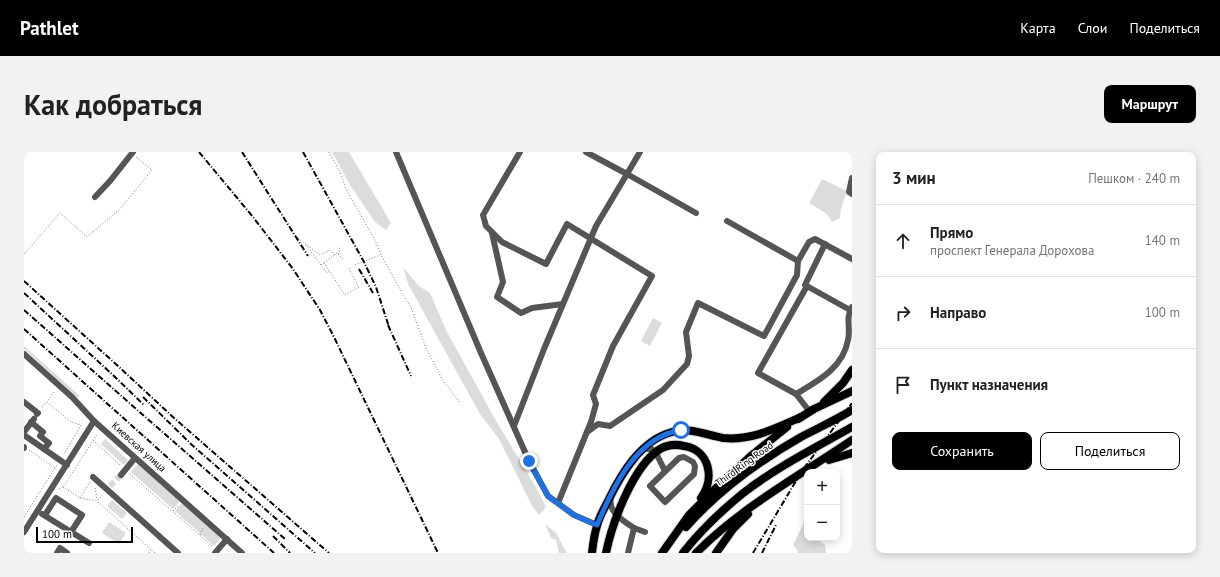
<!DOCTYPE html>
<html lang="ru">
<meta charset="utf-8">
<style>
body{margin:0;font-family:"PT Sans",sans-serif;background:#f2f2f2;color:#222}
.controls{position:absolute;right:12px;bottom:12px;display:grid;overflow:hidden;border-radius:8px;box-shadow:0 2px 10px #0003}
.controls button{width:36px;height:36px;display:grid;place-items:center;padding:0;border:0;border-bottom:1px solid #e0e0e0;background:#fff;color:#222;font:20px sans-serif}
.scale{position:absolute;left:12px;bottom:10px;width:97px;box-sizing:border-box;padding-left:4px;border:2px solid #000;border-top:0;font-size:11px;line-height:14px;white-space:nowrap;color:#000;-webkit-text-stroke:3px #fff;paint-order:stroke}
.stop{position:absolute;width:12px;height:12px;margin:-9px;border:3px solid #1a73e8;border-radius:50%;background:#fff}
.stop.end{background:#1a73e8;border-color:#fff;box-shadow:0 1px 4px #0008}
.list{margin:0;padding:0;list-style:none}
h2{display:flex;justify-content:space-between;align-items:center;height:52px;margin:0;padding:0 16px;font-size:17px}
h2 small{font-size:13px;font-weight:400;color:#767676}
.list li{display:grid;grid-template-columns:26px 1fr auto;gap:12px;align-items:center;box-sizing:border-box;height:72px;padding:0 16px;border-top:1px solid #e0e0e0}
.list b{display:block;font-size:15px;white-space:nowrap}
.list p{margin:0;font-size:13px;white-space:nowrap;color:#767676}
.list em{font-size:13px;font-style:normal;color:#767676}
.actions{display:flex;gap:8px;padding:12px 16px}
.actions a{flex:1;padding:9px 0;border:1px solid #000;border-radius:8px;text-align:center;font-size:14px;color:#000}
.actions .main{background:#000;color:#fff}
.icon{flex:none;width:22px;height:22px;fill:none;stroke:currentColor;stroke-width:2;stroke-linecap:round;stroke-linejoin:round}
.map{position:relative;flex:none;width:828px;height:401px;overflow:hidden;border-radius:8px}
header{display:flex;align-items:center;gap:24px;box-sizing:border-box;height:56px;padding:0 20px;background:#000;color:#fff}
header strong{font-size:19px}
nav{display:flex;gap:22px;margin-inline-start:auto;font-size:14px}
.intro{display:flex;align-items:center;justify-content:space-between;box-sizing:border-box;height:96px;padding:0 24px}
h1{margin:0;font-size:28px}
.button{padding:10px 18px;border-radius:8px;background:#000;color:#fff;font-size:14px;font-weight:700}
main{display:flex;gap:24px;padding:0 24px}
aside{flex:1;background:#fff;border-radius:8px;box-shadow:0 2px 10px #0003}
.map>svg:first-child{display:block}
.green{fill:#dcdcdc}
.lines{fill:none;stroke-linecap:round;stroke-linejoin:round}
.minor-tunnel{stroke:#d9d9d9;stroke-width:6;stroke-dasharray:6 3;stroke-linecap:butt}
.major-casing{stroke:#dbdbdb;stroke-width:10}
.path{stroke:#777;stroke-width:1;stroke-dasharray:1 2;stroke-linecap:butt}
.minor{stroke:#555;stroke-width:6}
.major{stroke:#000;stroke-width:8}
.rail{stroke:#000;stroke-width:2;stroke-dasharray:6 2 1 2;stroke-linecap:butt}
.route{stroke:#1a73e8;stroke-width:5}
.labels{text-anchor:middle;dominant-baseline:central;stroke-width:3;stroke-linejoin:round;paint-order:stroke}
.street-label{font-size:10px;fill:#000;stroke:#fff}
</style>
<header>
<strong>Pathlet</strong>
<nav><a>Карта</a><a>Слои</a><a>Поделиться</a></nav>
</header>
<div class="intro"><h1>Как добраться</h1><a class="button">Маршрут</a></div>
<main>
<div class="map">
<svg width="828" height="401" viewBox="0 0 828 401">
<rect width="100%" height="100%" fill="#fff"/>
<g class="green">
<path d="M308,0H325L367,71L362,78L351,70L326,33Z"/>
<path d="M798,27L823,39L817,57L816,66L808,70L803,62L785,51Z"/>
<path d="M379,115L395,134L406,141L422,178L471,267L513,337L522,355L515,363L508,354L475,287L456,262L384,132Z"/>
<path d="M629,166L638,171L626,194L617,189Z"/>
<path d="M0,194L56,244L54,246L0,197Z"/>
<path d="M81,287L104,308L100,313L77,292Z"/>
<path d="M114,312L156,349L149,357L107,320Z"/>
<path d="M88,348L103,361L98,367L83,354Z"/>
<path d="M158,351L197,386L190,394L151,359Z"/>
<path d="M782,366L783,386H792L801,393L802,401H774V399L769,393Z"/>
<path d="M85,370L102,381L95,392L78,381Z"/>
<path d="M521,372L532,381L543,401H535L532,388L527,386Z"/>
</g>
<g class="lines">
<path class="minor-tunnel" d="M86,334L97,323"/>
<g class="major-casing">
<g id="major">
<path d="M800,250L819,231L828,218"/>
<path d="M774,267L790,257L828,239"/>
<path d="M805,308L828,301"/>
<path d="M662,375C694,339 735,309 777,285C794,276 812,268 828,258"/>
<path d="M568,401C569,392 570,383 573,374C575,365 580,357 584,349C597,322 617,288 648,280C666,275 682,283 699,286C728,289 752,276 777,265"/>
<path d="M582,401C588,371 609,314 636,297C643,293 652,292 660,294C686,298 691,327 677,346"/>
<path d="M638,401L665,363L690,338L728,303L763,275"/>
<path d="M659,401C676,379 696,360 718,342C751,316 791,296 828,275"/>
<path d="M672,401C718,355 775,324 828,288"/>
<path d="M692,401L709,377L724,362"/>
</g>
</g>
<g class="path">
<path d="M305,0L316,20L323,39L351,88L357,103L388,158L402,196L418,227L436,251"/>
<path d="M274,86L296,103L306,98L311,103"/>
<path d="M282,93L303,121L305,119"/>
<path d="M0,102L36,61L63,85L96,57L128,18L112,5"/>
<path d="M314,102L316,99L315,95"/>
<path d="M300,111L313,101L319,107"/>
<path d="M297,113L300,111L321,143L335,135L325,117L327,115"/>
<path d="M331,113L356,103"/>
<path d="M30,240L23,250L47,270L57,273L40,302"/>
<path d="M18,255L22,250"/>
<path d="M69,288L96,313"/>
<path d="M5,298L31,316"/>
<path d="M106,322L188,394"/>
<path d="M39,335L56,346L73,349L131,401"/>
<path d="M71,336L73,348"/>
<path d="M35,337L39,335L74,281"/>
<path d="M56,346L66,330"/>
<path d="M74,348L78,343"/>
<path d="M149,359L154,354"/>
<path d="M0,365L33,313"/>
<path d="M176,383L179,375"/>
<path d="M125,401L127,398"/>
</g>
<g class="minor">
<path d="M372,0L457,201L505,309L524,344L550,363L573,373"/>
<path d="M496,0L459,63L462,74L478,90L522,112L543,72L628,124L589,194L569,243L572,252L567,270L534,351"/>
<path d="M616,0L603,22L672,61"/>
<path d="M828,26L825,40L828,42"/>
<path d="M71,45L86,29L109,0"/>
<path d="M703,69L774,109L785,90L791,87L828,107"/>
<path d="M468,81L479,130L473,145L497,161L508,156L539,152"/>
<path d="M801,92L781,133L826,158"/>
<path d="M0,202L48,245L70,269L218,401"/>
<path d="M772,242L734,221L783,134"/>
<path d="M0,250L14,261L13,262"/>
<path d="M786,260L772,242C794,229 819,216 824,188C827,176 821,167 828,155"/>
<path d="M7,270L19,280L16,284L25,291L20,297"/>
<path d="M490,274L520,197L572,74L603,22L562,0"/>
<path d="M0,280L10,267"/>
<path d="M563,280L574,272L586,274L639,238L663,212L665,204L662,180L674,151L740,184L773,123L774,109"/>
<path d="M0,283L43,313"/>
<path d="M0,296V295"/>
<path d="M619,297H628L632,301L641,319"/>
<path d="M660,305L669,310L671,314L670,322L641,350L626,334L655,306Z"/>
<path d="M97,323L111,306"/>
<path d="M69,325L154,401"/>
<path d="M587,345C583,360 600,369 610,376"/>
<path d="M18,362L65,391"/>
<path d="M21,363L32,346L58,363L47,380"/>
<path d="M0,380L70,269"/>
<path d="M33,401L36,396L43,401"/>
<path d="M191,401L203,387"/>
<path d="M604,401L610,376L621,380"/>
</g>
<use href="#major" class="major"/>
<g class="rail">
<path d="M175,0L229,65L269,117L296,158L310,185L414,401"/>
<path d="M218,0L284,104"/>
<path d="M279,0L340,110L352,135L366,178"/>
<path d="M335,117L349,141"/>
<path d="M0,129L94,214L150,266L305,401"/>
<path d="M0,141L90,224L120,253"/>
<path d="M0,158L111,256L261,387"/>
<path d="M364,173L387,224"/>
<path d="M0,177L250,401"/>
<path d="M119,245L168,293L291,401"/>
<path d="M249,384L266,401"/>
<path d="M729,401L778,319L828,251"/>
<path d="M738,401L752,373"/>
</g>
</g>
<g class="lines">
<path class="route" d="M505,309L524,344L550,363L573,373C589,335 612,285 657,278"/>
</g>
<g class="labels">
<g class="street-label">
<text transform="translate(115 295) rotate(42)">Киевская улица</text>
<text transform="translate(720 312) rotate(-36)">Third Ring Road</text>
</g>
</g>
</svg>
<div class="controls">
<button>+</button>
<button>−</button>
</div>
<div class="scale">100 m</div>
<div class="stop" style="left:657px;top:278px"></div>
<div class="stop end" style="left:505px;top:309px"></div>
</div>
<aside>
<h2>3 мин<small>Пешком · 240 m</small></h2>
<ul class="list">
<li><svg class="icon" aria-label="ahead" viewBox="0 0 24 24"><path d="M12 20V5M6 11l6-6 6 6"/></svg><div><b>Прямо</b><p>проспект Генерала Дорохова</p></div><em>140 m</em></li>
<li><svg class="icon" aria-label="right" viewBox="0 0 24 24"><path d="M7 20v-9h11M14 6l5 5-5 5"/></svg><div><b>Направо</b></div><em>100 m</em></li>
<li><svg class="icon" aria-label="arrive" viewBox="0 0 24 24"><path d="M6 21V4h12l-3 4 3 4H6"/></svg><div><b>Пункт назначения</b></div></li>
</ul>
<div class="actions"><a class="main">Сохранить</a><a>Поделиться</a></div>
</aside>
</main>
